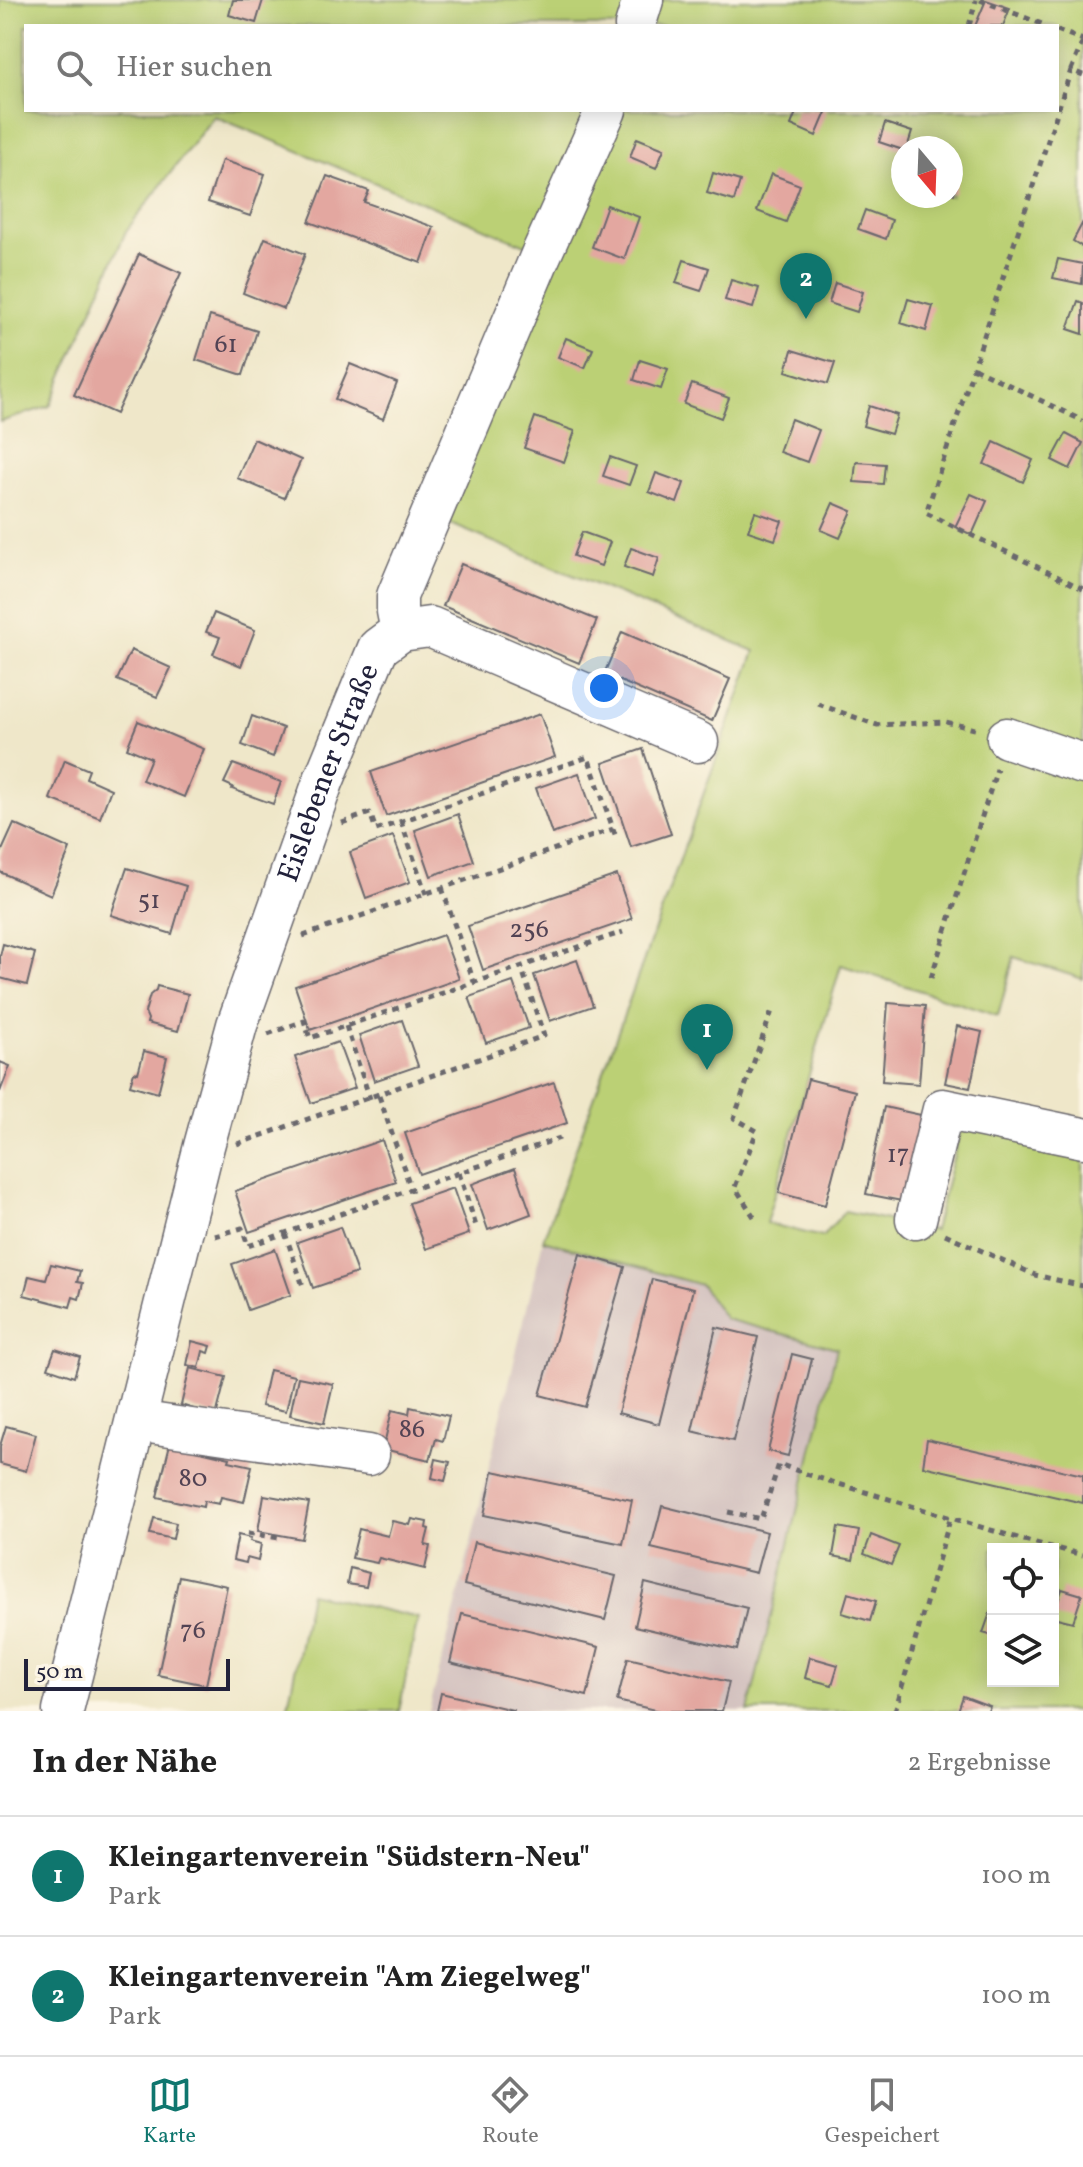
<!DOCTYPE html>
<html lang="de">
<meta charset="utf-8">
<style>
body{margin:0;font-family:Vollkorn,serif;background:#f6f6f6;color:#222}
.controls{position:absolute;right:24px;bottom:24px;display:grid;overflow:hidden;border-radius:0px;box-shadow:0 4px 20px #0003}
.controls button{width:72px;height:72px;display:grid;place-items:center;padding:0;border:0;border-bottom:2px solid #e0e0e0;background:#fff;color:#222;font:40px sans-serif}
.compass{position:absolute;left:891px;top:136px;width:72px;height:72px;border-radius:50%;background:#fff;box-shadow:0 4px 20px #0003;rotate:161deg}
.scale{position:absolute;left:24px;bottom:20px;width:206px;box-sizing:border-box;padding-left:8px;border:4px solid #22223b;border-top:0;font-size:22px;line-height:28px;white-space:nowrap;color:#22223b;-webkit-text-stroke:6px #fcf5e5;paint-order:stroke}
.you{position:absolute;left:604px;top:688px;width:28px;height:28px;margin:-20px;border:6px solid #fff;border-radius:50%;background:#1a73e8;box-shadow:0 0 0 12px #1a73e833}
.badge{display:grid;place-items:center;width:52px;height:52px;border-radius:50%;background:#0f766e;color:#fff;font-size:26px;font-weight:700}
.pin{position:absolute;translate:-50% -66px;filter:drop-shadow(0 2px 4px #0008)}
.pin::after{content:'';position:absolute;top:42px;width:28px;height:24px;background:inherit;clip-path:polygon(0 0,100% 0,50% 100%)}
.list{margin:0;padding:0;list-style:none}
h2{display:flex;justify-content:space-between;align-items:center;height:104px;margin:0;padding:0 32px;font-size:34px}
h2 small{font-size:26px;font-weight:400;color:#767676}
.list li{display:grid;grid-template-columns:52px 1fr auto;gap:24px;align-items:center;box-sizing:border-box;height:120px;padding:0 32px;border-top:2px solid #e0e0e0}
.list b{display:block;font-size:30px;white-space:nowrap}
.list p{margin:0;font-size:26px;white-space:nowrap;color:#767676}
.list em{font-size:26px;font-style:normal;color:#767676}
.icon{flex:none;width:44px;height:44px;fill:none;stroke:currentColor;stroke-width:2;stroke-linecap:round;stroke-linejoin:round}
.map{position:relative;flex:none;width:1083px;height:1711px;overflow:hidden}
.search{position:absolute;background:#fff;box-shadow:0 4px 20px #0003;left:24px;right:24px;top:24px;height:88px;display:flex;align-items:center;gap:20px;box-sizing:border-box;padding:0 28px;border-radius:0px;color:#767676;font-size:30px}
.sheet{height:344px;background:#fff}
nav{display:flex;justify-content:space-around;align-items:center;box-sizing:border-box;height:112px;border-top:2px solid #e0e0e0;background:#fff;font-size:22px;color:#767676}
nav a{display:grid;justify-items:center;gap:4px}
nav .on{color:#0f766e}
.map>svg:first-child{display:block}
.industrial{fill:#d1bfbd}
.green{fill:#bbd074;stroke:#6e7958;stroke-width:2;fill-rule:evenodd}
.building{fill:#e3a7a0}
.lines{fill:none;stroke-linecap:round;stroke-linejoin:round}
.minor-casing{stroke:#6a676d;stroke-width:43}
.path{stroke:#6a676d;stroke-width:5;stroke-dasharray:6 6;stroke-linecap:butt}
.minor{stroke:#fff;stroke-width:40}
.labels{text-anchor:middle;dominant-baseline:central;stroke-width:6;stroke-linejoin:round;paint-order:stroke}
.number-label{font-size:26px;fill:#524354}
.street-label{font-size:30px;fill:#22223b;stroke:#fcf5e5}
</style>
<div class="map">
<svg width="1083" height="1711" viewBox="0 0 1083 1711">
<rect width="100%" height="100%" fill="#fcf5e5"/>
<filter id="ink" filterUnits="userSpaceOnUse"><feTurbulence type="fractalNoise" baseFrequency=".0125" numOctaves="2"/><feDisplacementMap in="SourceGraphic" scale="16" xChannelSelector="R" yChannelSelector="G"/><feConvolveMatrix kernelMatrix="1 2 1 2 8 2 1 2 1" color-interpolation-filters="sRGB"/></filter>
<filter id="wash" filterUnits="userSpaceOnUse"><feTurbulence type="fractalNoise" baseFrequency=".006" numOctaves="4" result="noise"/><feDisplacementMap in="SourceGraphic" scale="32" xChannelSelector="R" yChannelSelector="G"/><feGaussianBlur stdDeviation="1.8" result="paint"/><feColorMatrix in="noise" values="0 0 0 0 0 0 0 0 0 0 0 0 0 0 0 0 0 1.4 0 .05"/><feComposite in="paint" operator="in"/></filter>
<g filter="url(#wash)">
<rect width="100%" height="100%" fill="#efe7c9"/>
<path class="industrial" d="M543,1240L701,1285L725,1319L837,1348L748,1711H429L454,1614Z"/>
<g class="green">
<path d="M0,0H631L623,26H26V110H594L530,247L214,116L126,231L50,406L0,422Z"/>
<path d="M657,0H1083V979L1014,957L998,1016L841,965L766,1223L822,1237L845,1211L934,1230L962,1125L1083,1148V1711H748L837,1348L725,1319L701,1285L543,1240L755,651L436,518L623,110H1057V26H649ZM903,148H951V196H903ZM993,1549H1053V1681H993Z"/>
<path d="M310,1593L418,1618L399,1711H287Z"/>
</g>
<g id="blocks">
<g class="building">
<path d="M233,0H263L256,23L229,15Z"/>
<path d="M986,0L1010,8L1003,26H975Z"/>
<path d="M797,110H827L816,136L791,125Z"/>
<path d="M885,123L912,132L907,148H903V150L879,142Z"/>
<path d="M637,138L664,149L656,168L630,157Z"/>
<path d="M222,160L265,174L250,216L208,202Z"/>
<path d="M951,164L960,166L954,194L951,193Z"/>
<path d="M713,173L740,181L734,201L707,193Z"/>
<path d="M771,174L800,185L786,222L757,211Z"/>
<path d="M327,176L369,191L364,202L434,227L421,263L309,222Z"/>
<path d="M607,205L639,217L624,259L592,247Z"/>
<path d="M865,210L892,220L886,239L858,229Z"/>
<path d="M1083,222V247L1073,241Z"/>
<path d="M265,238L305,254L284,309L243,293Z"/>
<path d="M139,254L181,273L116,414L74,395Z"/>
<path d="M1058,259L1083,264L1082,284L1053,278Z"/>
<path d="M684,260L709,268L701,291L676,283Z"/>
<path d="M731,280L759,288L753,308L725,300Z"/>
<path d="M835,283L863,292L857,312L829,303Z"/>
<path d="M908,299L933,306L926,331L901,323Z"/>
<path d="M1078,301L1083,303V334L1068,329Z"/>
<path d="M210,316L257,331L243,375L196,360Z"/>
<path d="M566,338L593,349L585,368L558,357Z"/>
<path d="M792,350L835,363L828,384L786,371Z"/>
<path d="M640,360L668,369L661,389L634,380Z"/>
<path d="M350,364L397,383L383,419L335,399Z"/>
<path d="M692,384L729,398L721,418L684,404Z"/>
<path d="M869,406L897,415L891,434L863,426Z"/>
<path d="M535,417L575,431L564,462L524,448Z"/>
<path d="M791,419L819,430L807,462L779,452Z"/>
<path d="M1066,434L1083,443L1070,469L1052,460Z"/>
<path d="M254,439L301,460L284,498L237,478Z"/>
<path d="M994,442L1033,460L1023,482L984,464Z"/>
<path d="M610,457L636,466L629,485L603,476Z"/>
<path d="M856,462L885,464L883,484L854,482Z"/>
<path d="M656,473L684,483L677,503L649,492Z"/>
<path d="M971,494L987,501L972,535L955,527Z"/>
<path d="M833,503L852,511L840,538L821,530Z"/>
<path d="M755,512L782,521L775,540L748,531Z"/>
<path d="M582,532L610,542L601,566L573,556Z"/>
<path d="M631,548L659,558L653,577L624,567Z"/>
<path d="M461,564L597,620L579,663L443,606Z"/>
<path d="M214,613L255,630L241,666L213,654L220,637L206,632Z"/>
<path d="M622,632L730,679L712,721L604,674Z"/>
<path d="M131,650L171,668L157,697L117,680Z"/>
<path d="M540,714L555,757L386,816L371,772Z"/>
<path d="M252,716L283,728L273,757L242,745Z"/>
<path d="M138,721L204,749L184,797L142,780L151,758L127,748Z"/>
<path d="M643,749L671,834L631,847L603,763Z"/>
<path d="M65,760L89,770L86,778L111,789L100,818L50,799Z"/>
<path d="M233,764L281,782L273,804L232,789L233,787L224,783Z"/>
<path d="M579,773L595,819L552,834L536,788Z"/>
<path d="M458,814L474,861L431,876L415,830Z"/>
<path d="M14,824L70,849L51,895L0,872V855Z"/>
<path d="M393,836L410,882L366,898L350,852Z"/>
<path d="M127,868L186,886L172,934L111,915Z"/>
<path d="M617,875L632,919L483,970L468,926Z"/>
<path d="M443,935L459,979L310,1030L295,986Z"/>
<path d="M3,944L35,953L27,985L0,978V956Z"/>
<path d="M577,960L593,1006L550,1021L534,975Z"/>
<path d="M513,982L529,1028L486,1043L469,997Z"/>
<path d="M157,986L188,994L178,1031L147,1023L148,1019L145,1012L150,995L156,990Z"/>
<path d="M888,1003L925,1006L919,1084L882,1081Z"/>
<path d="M402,1020L418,1066L374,1081L359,1035Z"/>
<path d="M957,1026L982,1032L970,1088L945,1083Z"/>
<path d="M338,1042L355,1088L311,1103L295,1057Z"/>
<path d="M144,1051L167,1057L158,1093L130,1085L134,1072L138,1073Z"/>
<path d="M0,1062L10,1066L0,1092Z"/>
<path d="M808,1079L855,1091L825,1205L779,1193Z"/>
<path d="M554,1082L567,1123L419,1174L405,1133Z"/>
<path d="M884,1107L930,1117L912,1203L866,1194Z"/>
<path d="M382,1140L396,1182L249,1232L235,1191Z"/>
<path d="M515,1168L531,1214L488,1230L472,1184Z"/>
<path d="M453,1188L469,1234L426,1249L409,1203Z"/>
<path d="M340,1227L357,1273L313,1288L297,1242Z"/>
<path d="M275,1249L291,1295L248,1310L232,1264Z"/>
<path d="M580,1254L625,1267L585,1407L540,1395Z"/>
<path d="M51,1264L80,1271L77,1282L83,1283L79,1299L73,1297L70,1307L24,1295L29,1276L46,1280Z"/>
<path d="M652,1279L693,1289L659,1424L618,1413Z"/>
<path d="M716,1327L758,1337L733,1441L692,1431Z"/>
<path d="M192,1341L211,1346L209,1353L203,1351L199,1368L187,1365Z"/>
<path d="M55,1349L80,1357L74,1377L48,1368Z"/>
<path d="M792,1354L812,1359L788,1456L768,1451Z"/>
<path d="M190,1368L226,1377L216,1416L181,1405Z"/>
<path d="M269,1370L294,1376L286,1411L261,1406Z"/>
<path d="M298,1377L333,1384L324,1423L290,1415Z"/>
<path d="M410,1407L449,1416L443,1441L436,1439L430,1460L383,1449L392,1410L409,1414Z"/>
<path d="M6,1426L36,1434L26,1471L0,1464V1446Z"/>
<path d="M927,1439L1083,1475V1503L923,1466Z"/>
<path d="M170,1444L230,1458L229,1461L252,1466L244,1502L221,1497L219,1504L204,1501L203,1507L157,1497Z"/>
<path d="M436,1459L450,1462L445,1481L432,1478Z"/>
<path d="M493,1471L632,1500L623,1544L484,1515Z"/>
<path d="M264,1495L309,1503L302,1539L258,1531Z"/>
<path d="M662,1506L767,1532L756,1573L651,1548Z"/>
<path d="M154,1518L176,1523L173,1539L150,1534Z"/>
<path d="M412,1519L427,1522L426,1528L429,1529L425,1545L430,1546L425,1569L379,1558L377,1563L352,1558L359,1529L388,1536L392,1521L410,1525Z"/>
<path d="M838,1527L859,1531L853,1560L833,1556Z"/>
<path d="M238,1535L251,1538L250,1541L261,1544L258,1561L247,1558L246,1563L233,1560Z"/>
<path d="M871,1535L899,1546L891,1565L864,1554Z"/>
<path d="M474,1542L616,1576L605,1620L464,1585Z"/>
<path d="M350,1568L369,1573L366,1587L347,1584Z"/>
<path d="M179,1576L227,1586L206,1685L158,1675Z"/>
<path d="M645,1583L747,1608L737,1650L635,1626Z"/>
<path d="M1062,1589L1082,1595L1073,1622L1053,1617Z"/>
<path d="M848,1593L876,1601L870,1621L842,1613Z"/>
<path d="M990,1613L993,1614V1636L983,1633Z"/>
<path d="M462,1614L599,1647L587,1696L450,1663Z"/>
<path d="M810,1657L838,1665L832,1685L805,1678Z"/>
<path d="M628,1658L729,1682L722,1711H659L617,1701Z"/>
<path d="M441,1693L513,1710V1711H437Z"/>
<path d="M963,1696L990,1706L988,1711H958Z"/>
</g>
</g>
</g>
<g filter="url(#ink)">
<use href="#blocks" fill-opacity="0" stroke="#6a676d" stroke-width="2"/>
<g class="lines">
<g class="minor-casing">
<g id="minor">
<path d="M635,26L643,0"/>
<path d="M401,631L397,611V596L540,257L606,110"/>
<path d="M401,631L430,627L698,742"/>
<path d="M1007,738L1083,764"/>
<path d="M916,1219L943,1109L1083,1138"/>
<path d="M136,1421L369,1455"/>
<path id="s1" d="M63,1711L204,1146L237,1025L323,782L378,648L401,631"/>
</g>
</g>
<g class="path">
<path d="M980,0L1047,26"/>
<path d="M969,26L976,0"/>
<path d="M1057,30L1083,40"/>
<path d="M1071,70L1083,41"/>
<path d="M1083,75L1071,70L926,513L1083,589"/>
<path d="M974,368L1083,421"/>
<path d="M818,704L877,725L946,722L975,729"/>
<path d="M401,821L426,894"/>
<path d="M342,823L370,813L376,830L588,757L617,840"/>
<path d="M442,888L474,982"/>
<path d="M303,936L613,829"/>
<path d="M931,978L997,769"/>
<path d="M346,1026L370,1099"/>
<path d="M268,1034L304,1021L310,1038L623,932"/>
<path d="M379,1096L411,1189"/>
<path d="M237,1144L544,1036L521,966"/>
<path d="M459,1173L477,1229"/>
<path d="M754,1217L735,1187L757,1131L734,1118L773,1008"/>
<path d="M285,1233L304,1289"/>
<path d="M945,1234L1035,1275L1083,1286"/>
<path d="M215,1236L242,1228L248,1246L560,1138"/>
<path d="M728,1512L761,1519L779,1464L806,1474L1024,1540L1083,1555"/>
<path d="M248,1533L279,1538L280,1535"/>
<path d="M895,1711L951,1516"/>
</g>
<use href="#minor" class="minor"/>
</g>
</g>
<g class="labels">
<g class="number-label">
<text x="226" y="345">61</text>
<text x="149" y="901">51</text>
<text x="529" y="930">256</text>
<text x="898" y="1155">17</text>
<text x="412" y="1430">86</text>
<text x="193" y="1479">80</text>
<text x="193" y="1631">76</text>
</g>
<g class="street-label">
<text stroke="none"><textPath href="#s1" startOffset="976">Eislebener Straße</textPath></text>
</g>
</g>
</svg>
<div class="controls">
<button><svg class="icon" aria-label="locate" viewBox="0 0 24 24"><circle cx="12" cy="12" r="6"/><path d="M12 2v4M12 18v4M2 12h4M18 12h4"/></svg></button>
<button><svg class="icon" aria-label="layers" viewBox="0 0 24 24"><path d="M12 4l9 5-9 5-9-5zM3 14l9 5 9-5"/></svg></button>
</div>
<svg class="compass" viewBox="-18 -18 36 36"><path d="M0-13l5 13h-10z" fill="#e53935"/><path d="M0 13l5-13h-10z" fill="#767676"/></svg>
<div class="scale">50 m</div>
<div class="you"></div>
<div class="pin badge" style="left:707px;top:1070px">1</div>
<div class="pin badge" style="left:806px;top:319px">2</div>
<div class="search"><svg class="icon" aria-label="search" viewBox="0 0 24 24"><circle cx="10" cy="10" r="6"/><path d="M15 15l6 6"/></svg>Hier suchen</div>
</div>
<section class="sheet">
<h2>In der Nähe<small>2 Ergebnisse</small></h2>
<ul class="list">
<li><span class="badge">1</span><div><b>Kleingartenverein &quot;Südstern-Neu&quot;</b><p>Park</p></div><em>100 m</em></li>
<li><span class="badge">2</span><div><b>Kleingartenverein &quot;Am Ziegelweg&quot;</b><p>Park</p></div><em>100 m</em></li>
</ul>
</section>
<nav>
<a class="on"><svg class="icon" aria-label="map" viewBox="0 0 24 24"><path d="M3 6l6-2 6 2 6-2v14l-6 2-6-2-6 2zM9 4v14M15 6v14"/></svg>Karte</a>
<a><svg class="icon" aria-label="directions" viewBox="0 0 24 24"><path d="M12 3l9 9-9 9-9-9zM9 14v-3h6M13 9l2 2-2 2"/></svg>Route</a>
<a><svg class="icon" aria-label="saved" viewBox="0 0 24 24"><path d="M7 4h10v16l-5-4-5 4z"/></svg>Gespeichert</a>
</nav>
